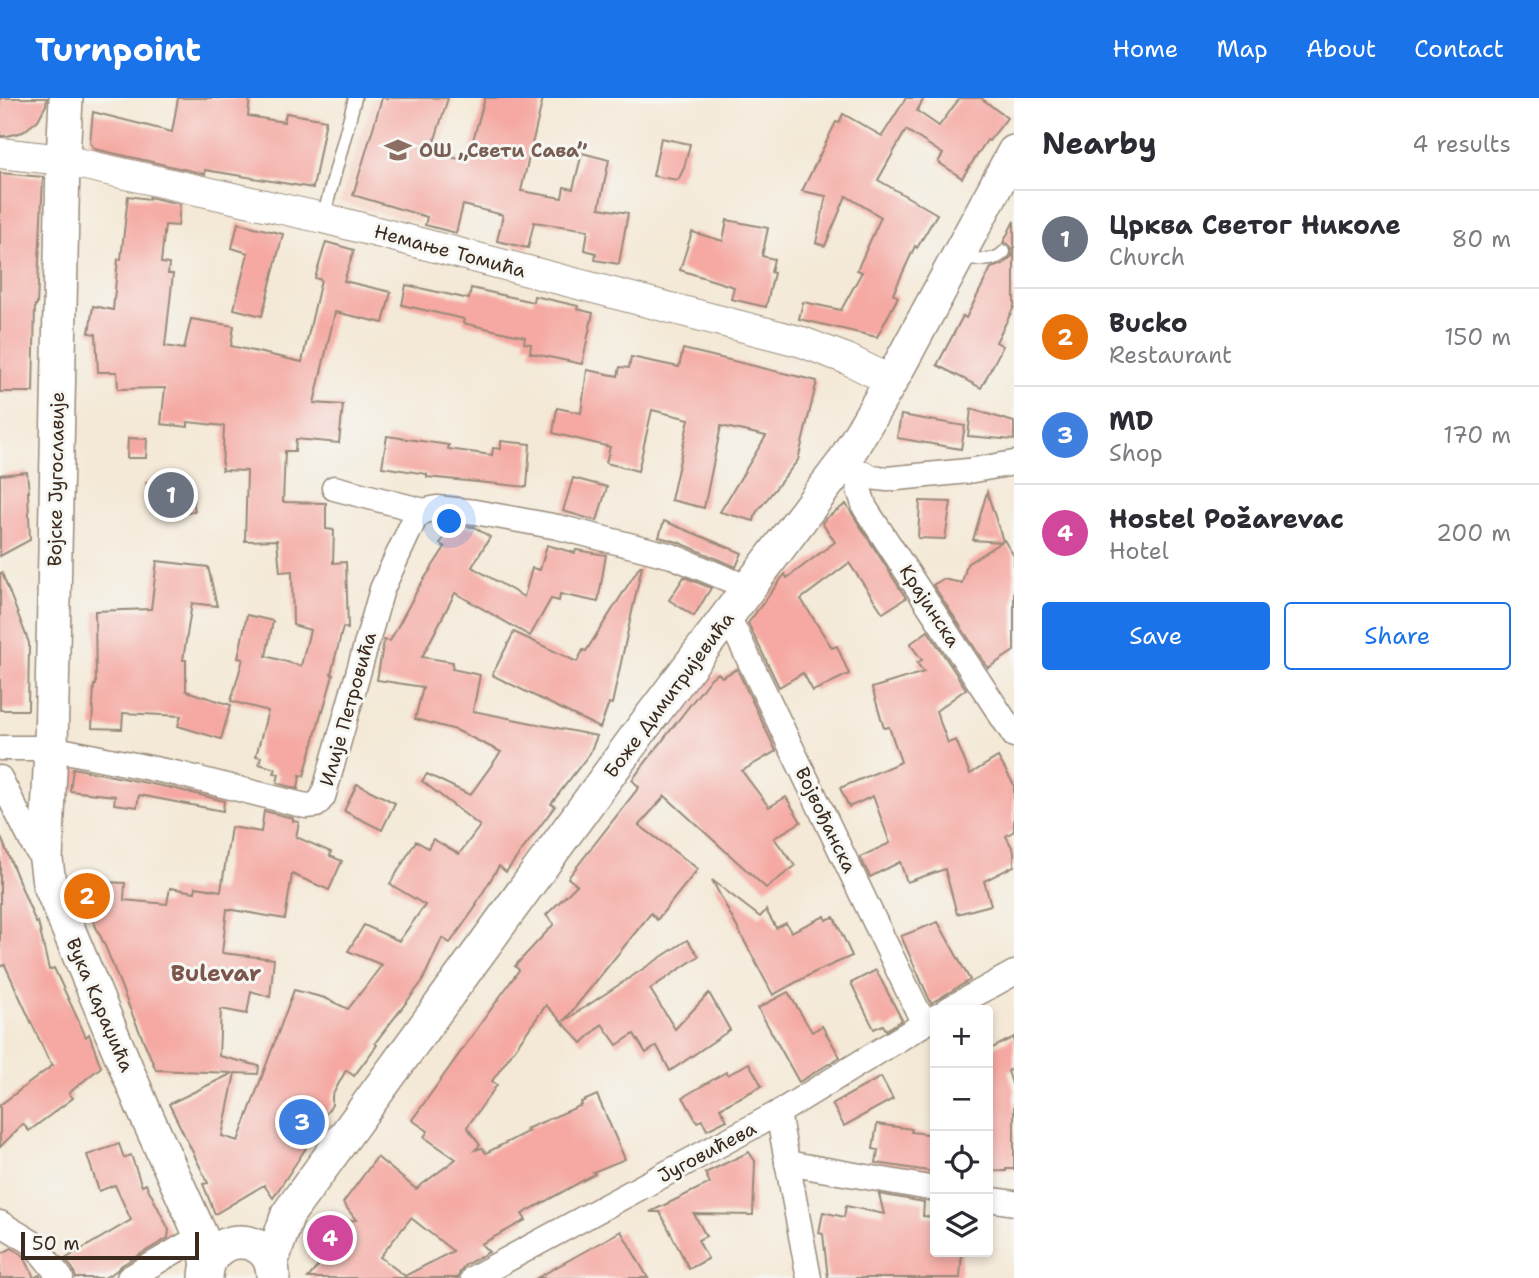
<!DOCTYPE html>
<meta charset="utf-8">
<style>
body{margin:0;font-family:"Shantell Sans",sans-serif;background:#f7f7f7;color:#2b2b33}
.controls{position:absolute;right:21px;bottom:21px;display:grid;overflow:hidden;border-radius:7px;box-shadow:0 4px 10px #0003}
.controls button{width:63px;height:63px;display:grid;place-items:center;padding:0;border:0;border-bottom:2px solid #e1e1e2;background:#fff;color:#2b2b33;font:35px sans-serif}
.scale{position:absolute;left:21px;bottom:18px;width:178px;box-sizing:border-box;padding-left:7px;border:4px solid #3b2a1e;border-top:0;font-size:19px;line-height:24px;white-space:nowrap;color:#3b2a1e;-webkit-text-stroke:5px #f6f6f2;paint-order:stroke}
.you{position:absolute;left:450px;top:424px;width:24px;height:24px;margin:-18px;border:5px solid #fff;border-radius:50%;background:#1a73e8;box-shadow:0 0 0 10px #1a73e833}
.badge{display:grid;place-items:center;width:46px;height:46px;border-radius:50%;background:#1a73e8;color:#fff;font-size:23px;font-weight:700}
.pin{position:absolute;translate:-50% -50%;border:4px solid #fff;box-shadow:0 2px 7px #0006}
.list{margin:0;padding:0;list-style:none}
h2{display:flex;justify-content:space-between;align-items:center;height:91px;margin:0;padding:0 28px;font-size:30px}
h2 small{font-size:23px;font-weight:400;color:#7c7c81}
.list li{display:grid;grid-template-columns:46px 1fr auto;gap:21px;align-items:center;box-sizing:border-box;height:98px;padding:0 28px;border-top:2px solid #e1e1e2}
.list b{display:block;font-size:26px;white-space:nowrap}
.list p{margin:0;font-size:23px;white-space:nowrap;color:#7c7c81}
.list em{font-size:23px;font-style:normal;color:#7c7c81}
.actions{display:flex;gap:14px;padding:21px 28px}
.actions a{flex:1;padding:16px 0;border:2px solid #1a73e8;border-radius:7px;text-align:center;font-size:24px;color:#1a73e8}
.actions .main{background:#1a73e8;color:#fff}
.icon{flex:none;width:38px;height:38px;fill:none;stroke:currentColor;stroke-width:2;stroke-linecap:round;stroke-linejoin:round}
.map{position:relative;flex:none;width:1014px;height:1180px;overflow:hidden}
header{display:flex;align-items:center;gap:42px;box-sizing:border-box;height:98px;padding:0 35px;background:#1a73e8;color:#fff}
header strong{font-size:33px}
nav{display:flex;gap:38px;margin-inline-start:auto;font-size:24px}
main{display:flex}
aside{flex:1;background:#fff}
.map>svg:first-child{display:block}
.built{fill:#f6d2c4}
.building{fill:#f5a9a2;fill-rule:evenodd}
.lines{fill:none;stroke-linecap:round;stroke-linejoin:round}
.service-casing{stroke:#988a7a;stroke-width:15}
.minor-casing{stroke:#988a7a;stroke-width:27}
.tertiary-casing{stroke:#988a7a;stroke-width:32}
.secondary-casing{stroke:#988a7a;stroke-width:36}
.service{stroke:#fff;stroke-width:12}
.minor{stroke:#fff;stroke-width:24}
.tertiary{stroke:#fff;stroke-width:30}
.secondary{stroke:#fff;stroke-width:33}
.labels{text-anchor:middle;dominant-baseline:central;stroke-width:6;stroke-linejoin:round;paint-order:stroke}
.education-label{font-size:19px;font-weight:bold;fill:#785e54;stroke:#f6f6f2;text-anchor:start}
.street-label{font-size:19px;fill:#3b2a1e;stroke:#f6f6f2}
.quarter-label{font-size:23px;font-weight:bold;fill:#7c564c;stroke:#f6f6f2}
</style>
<header>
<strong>Turnpoint</strong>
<nav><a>Home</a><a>Map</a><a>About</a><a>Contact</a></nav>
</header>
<main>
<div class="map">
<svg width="1014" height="1180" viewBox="0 0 1014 1180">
<rect width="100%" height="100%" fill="#f6f6f2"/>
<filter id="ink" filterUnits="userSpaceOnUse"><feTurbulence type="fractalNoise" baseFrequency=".0143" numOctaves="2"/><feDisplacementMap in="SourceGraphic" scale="14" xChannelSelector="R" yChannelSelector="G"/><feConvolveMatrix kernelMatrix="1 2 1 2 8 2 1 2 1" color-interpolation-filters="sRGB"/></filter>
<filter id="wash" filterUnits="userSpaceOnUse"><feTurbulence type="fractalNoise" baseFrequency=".00686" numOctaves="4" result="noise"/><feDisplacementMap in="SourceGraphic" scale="28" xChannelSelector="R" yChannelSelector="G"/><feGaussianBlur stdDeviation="1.57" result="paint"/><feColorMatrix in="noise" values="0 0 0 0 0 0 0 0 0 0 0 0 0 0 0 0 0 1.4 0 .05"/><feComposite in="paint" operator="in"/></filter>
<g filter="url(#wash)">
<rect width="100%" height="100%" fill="#f4e9d7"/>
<path class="built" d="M373,0H455L419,125L340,104Z"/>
<g id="blocks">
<g class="building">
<path d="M0,0H47L46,7L38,22L23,34L7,38H0Z"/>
<path d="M178,0H250L248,18L284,24L286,15L326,22L313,90L205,72V76L95,51L90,45L93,14L172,34Z"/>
<path d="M382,0H448L431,54L467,63L485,0H543L521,93L562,100L564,89L573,91L582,55L609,62L599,110L628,115L619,166L595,162L596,155L585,152L588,132L534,124L528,150L497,143L503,117L463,107L456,135L425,127L427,119L353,97Z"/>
<path d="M906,0H924L917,13L939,28L960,0H981L1007,20L989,43L987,42L962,80L938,64L943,56L906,32L878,82L937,116L917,150L915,148L893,196L898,199L877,239L799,221L803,204L841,212L862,174L857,172L881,119L846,98L825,148L816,145L826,98L802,93L836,24L839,25L843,16L882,38Z"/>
<path d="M661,40L690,46L684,70L678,82L653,78Z"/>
<path d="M0,75L43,79L37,207H35L33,294H0Z"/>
<path d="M128,98L149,101V99L180,106L178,128L165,127L161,165L169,166L168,176H173L165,248L184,251L191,221L234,228L231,248L302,264L321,182L315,180L326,144L354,152L344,183L391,194L383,225L335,214L314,305L343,307L339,345L296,341L295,353H285L283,404L326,405V431L334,432L333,465L346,464L348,531L343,529L331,576L333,577L323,613L322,612L304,678L300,677L298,691L277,685L279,676L274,675L276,671L259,666L261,659L256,658L268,613L231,603L243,561L238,560L247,517L273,523L266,558L301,568L310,532L293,527L292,473L280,474L277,442L245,443L247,373L222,372L224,328L188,324V329L161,326L165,290L118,291L117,274H98L96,236L89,235L93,208L113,212L118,161H121Z"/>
<path d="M727,122L768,130L762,158L774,161L771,174L774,175L766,209L731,201L734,189L680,172L692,134L723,143Z"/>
<path d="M1014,123V209L996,244L1003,248L981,290L937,267L963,218L966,220L991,170L1003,166L1012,158L1011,149L1008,146L1003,145Z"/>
<path d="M238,125L283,136L262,218L234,211L248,155L232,150Z"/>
<path d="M406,187L469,201L471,190L533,204L534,198L578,208L577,211L593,215L582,266L530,255L531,246L524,245L525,239L463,225L464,221L402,207Z"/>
<path d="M683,251L817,283L798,362L756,415L754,423L720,414L766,338L721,328L704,410L671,402L689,321L652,312L638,373L606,365L610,349L553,335L557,310L581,315L587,272L618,278L620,269L629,270L631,259L679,269Z"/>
<path d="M971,311L1014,324V342L968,338Z"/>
<path d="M901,317L965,328L961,351L897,340Z"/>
<path d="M387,338L449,347L448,351L492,357L493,350L501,351V343L530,346L527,389L427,379V376L382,369Z"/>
<path d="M128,340L147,341L146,360H127Z"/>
<path d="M27,374L29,394H28L30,442L0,458V377Z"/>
<path d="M176,379L177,384L189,382L195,413L164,419L162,412L152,414L146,384Z"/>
<path d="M573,380L607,389L597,423L563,413Z"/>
<path d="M987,394L1003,443L1004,442L1014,458V553L988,570L933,487L943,481L962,485L967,466L1001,444L973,442Z"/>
<path d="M920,403L951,404L945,441L918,440Z"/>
<path d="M846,406L906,500L883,515L849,465L801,501L832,550L837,548L849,576L813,593L803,575L779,589L748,525L785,476L787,480L835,444L822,425L825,421Z"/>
<path d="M664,423L742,455L736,469L678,444L659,439Z"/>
<path d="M452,427L474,429L490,439L472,469L524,499L532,470L540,472L547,447L575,455L576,452L606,457L598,504L560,496L559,503L551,501L530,538L455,495L422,559L453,564L452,571L480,577L473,613L597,638L590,655L551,706L555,708L506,774L499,768L476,806L477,807L450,845L442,840L422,884L375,945L377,947L354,978L346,972L332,998V1007L303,1047L306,1050L273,1100L264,1087L215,1116L203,1086L208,1085L169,1006L233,975L156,972L130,911L106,850L85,806L86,783L125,785L124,802L167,806L170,790L195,794L196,789L221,793L231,729L261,734L264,713L293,720V723L299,724L296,739L331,754L330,758L342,763L329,792L292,776L285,821L227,811L222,855L274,861L270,899L251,893L247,916L221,911L219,958L259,968L258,976L235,975L222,1038L238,1043L294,892L325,900L348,911L382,867L348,853L364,827L399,843L425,807L390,786L416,743L428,750L433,741L459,756L480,728L422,683L427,676L470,697L501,654L456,632L415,621L423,589L377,582L384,542L390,543L419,489L445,449L440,446Z"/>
<path d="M157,463L208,469L217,508L192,505L183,562H186V593L231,607L221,641L178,628L181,618L123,615L122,631L92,630L94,587H96L95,513L151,511Z"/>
<path d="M640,468H642L612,606L609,605L600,630L492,577L514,534L577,564L583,552L586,553Z"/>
<path d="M0,475H2L29,545L28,612H0Z"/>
<path d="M684,479L711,490L694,518L669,502Z"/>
<path d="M928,533L966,591L936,613L948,645L956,642L970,676L998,659L1014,687V733L1006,738L1014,753V768L984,783L991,807L957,816L945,771L907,784L900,764L870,779L860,759L890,745L873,698L849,709L840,690L901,664L889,629L884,630L872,590L924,574L917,565L922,562L910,546Z"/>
<path d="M737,571L776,653L742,673L769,709L786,699L801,724L774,740L795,768L766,790L665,698L639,727L698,771L657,822L651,815L564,923L687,842L699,858L650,891L675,931L709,895L730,932L670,973L657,948L646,955L634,936L617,947L602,926L582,945L546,907L492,983L497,987L467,1029L480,1047L475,1052L482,1050L486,1055L529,1033L526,1031L582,1007L581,1004L597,997L625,1061L593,1074L595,1076L522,1116L526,1122L481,1146L489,1154L465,1167L460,1173L458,1180H308L329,1155L319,1149L327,1137L324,1126L356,1122L343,1105L377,1059L416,1091L456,1061L424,1039L428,1033L412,1022L519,872L515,868L554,826L546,817L577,787L568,780L639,689L632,682L711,580L718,575L722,579ZM411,1120L453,1153L405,1178L380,1159Z"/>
<path d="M73,670L176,691L224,703L223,713L139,697L137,709L114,706L115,698L70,693Z"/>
<path d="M357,686L395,705L382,732L344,713Z"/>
<path d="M0,737L36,825L38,824L49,872L54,870L86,939L89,936L101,969L69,995L73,1000L29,1033L23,1026L0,1049V1007L53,967L48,961L5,867L0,868Z"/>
<path d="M712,782L760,819L766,812L776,830L786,825L791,834L825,818L826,822L834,819L852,858L813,875L773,897Z"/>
<path d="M938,824L970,882L931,905L901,838Z"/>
<path d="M876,872L902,922L886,932L883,927L874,931L851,885Z"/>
<path d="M788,894L812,934L822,928L840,959L799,984L758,910Z"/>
<path d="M1014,939V970L1008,973L1014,992V1071H1006V1073H988V952Z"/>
<path d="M749,965L762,988L720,1010L727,1022L707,1032L702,1022L697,1024L683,999L726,974L728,977Z"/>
<path d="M881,979L893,1001L844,1028L832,1006Z"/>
<path d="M877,1026L912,1031L911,1034L935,1037V1074L876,1065L878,1052L873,1051Z"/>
<path d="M119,1046L124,1060L131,1057L142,1088L146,1086L169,1132L168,1140L122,1167L116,1173L104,1180H76L73,1171L65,1161L131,1122L115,1087L99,1093L87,1057Z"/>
<path d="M749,1054L755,1063L753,1117L694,1116L706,1138L698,1142L708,1161L689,1171L660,1114H650L710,1085L705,1075Z"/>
<path d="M879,1096L924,1104L923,1118L935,1119V1154H962L960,1180H828L823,1136L819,1135L823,1114L844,1119L846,1108L884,1116Z"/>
<path d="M621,1133L648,1180H537Z"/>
<path d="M12,1150L24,1158L34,1180L39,1177L42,1180H0V1156Z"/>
</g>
</g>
</g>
<g filter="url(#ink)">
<use href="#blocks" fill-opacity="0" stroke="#988a7a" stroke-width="2"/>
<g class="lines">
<g class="service-casing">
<g id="service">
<path d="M323,120L355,0"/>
<path d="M959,157C974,160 992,167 1004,154"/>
</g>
</g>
<g class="minor-casing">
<g id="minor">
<path d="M847,367L870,379L887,381L968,373L1014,365"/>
<path d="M858,374L859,391L865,410L1014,637"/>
<path d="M334,390L424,413"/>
<path d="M728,518L924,926"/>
<path d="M0,650H51L179,676L306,708L316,707L323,699L382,491L415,420L424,413L437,410L475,414L558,429L672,458L749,490"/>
<path d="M0,680L32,744L41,759L46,762"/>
<path d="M947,912L1014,875"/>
<path d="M778,1015L809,1180"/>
<path d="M787,1065L935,1091"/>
<path d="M988,1101L1014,1105"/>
<path d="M0,1125L33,1145L61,1180"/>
<path d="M129,1180L201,1138"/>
<path d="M473,1180L778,1015L935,919"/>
</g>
</g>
<g class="tertiary-casing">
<path id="tertiary" d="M0,55L63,62L323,120L802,244L847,261L891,283"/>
</g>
<g class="secondary-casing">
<g id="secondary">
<path d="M66,0L63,62L51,650L46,762L49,785L143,1010L201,1138L208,1165"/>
<path d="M271,1165L288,1116L641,632L843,365L891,283L1014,54"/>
<path d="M206,1180C207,1131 275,1133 273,1180"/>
</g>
</g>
<use href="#service" class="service"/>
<use href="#minor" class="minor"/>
<use href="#tertiary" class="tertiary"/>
<use href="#secondary" class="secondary"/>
</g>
</g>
<defs>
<g id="school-bare" transform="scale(2.1)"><path d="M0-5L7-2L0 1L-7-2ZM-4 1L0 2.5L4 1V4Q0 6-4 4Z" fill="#8d6e63" stroke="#f6f6f2" stroke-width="2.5" paint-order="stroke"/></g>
</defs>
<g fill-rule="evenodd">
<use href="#school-bare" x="398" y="52"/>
</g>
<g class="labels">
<g class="education-label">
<text x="419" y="52">ОШ „Свети Сава”</text>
</g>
<g class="street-label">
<text transform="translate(450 153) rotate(15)">Немање Томића</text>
<text transform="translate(56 381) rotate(-89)">Војске Југославије</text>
<text transform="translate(930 508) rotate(57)">Крајинска</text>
<text transform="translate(669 597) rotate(-53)">Боже Димитријевића</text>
<text transform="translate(348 611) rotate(-74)">Илије Петровића</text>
<text transform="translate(826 722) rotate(64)">Војвођанска</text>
<text transform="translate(100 907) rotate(67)">Вука Караџића</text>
<text transform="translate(707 1054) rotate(-28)">Југовићева</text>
</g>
<g class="quarter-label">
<text x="216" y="875">Bulevar</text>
</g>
</g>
</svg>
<div class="controls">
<button>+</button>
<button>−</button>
<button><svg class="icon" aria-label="locate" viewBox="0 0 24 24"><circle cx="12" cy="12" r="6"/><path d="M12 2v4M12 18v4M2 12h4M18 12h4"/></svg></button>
<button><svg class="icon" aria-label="layers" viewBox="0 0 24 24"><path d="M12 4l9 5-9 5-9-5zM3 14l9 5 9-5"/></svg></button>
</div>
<div class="scale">50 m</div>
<div class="you"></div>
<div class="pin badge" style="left:171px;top:397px;background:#6b7280">1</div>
<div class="pin badge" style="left:87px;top:798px;background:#e8710a">2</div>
<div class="pin badge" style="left:302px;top:1024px;background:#3f7fe0">3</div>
<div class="pin badge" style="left:330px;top:1140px;background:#d1479c">4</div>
</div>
<aside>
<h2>Nearby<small>4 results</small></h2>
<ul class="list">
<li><span class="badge" style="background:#6b7280">1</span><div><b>Црква Светог Николе</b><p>Church</p></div><em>80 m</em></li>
<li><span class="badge" style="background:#e8710a">2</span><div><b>Bucko</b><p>Restaurant</p></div><em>150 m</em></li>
<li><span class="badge" style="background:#3f7fe0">3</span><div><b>MD</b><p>Shop</p></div><em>170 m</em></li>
<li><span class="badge" style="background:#d1479c">4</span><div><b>Hostel Požarevac</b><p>Hotel</p></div><em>200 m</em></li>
</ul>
<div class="actions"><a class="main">Save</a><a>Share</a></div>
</aside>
</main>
